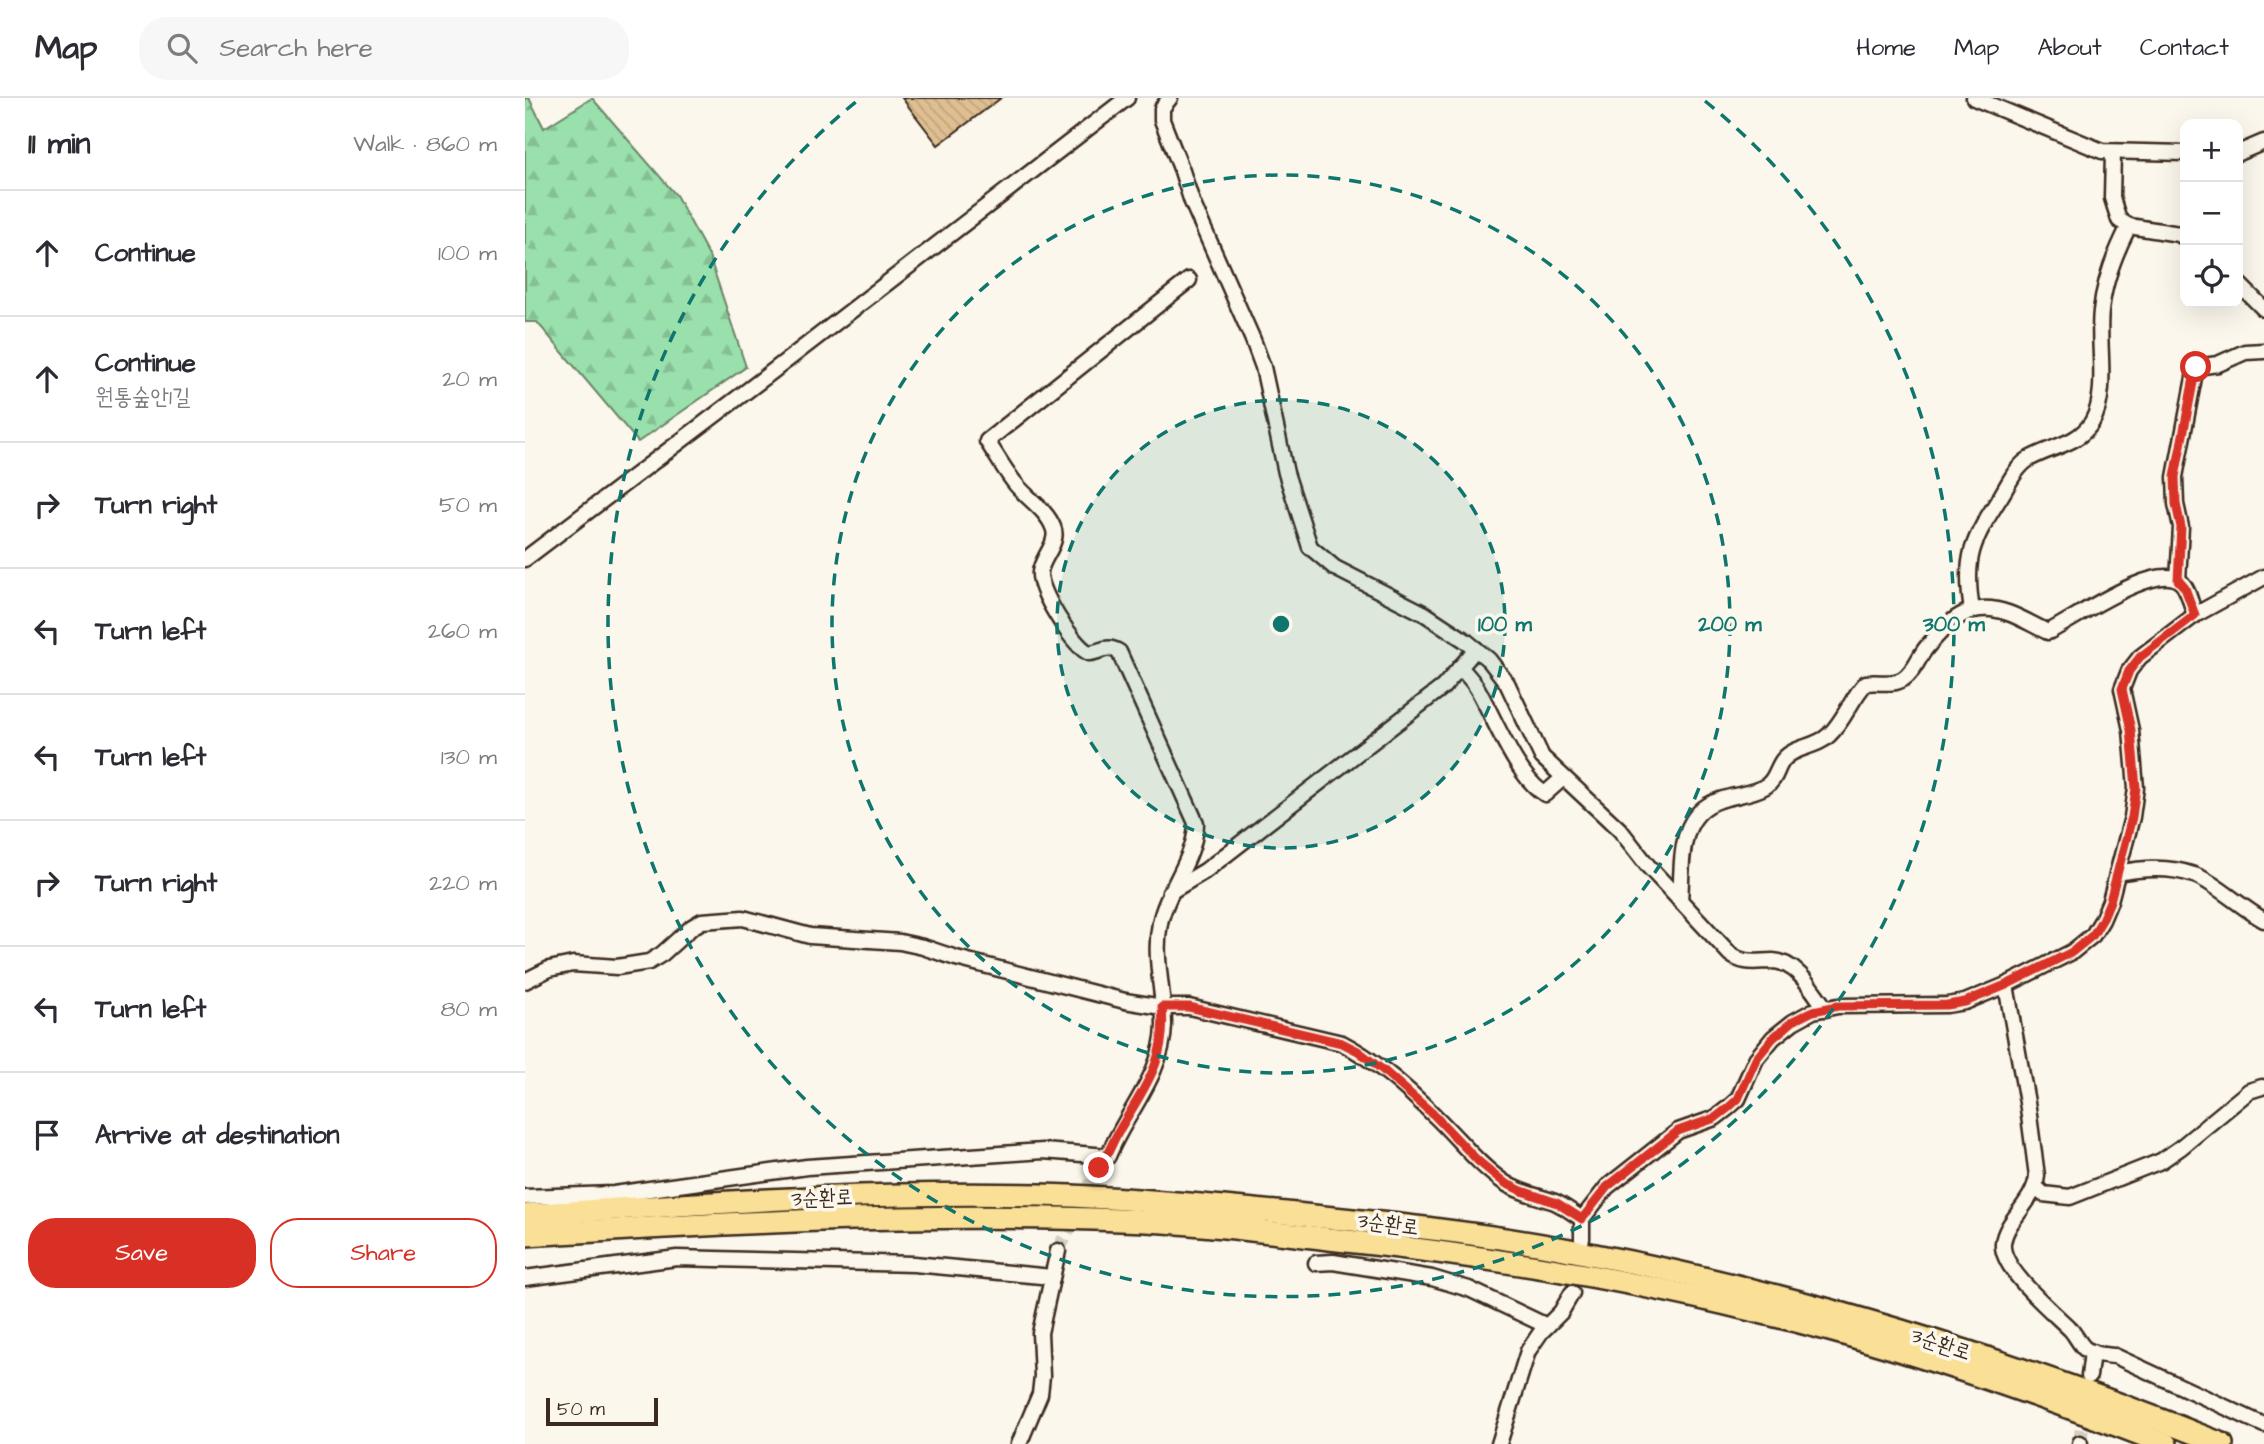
<!DOCTYPE html>
<meta charset="utf-8">
<style>
body{margin:0;font-family:"Architects Daughter","Poor Story",sans-serif;background:#f7f7f7;color:#2b2b33}
.controls{position:absolute;right:21px;top:21px;display:grid;overflow:hidden;border-radius:14px;box-shadow:0 7px 28px #0002}
.controls button{width:63px;height:63px;display:grid;place-items:center;padding:0;border:0;border-bottom:2px solid #e1e1e2;background:#fff;color:#2b2b33;font:35px sans-serif}
.scale{position:absolute;left:21px;bottom:18px;width:112px;box-sizing:border-box;padding-left:7px;border:4px solid #3b2a1e;border-top:0;font-size:19px;line-height:24px;white-space:nowrap;color:#3b2a1e;-webkit-text-stroke:5px #fbf7ec;paint-order:stroke}
.stop{position:absolute;width:21px;height:21px;margin:-16px;border:5px solid #d93025;border-radius:50%;background:#fff}
.stop.end{background:#d93025;border-color:#fff;box-shadow:0 2px 7px #0008}
.list{margin:0;padding:0;list-style:none}
h2{display:flex;justify-content:space-between;align-items:center;height:91px;margin:0;padding:0 28px;font-size:30px}
h2 small{font-size:23px;font-weight:400;color:#7c7c81}
.list li{display:grid;grid-template-columns:46px 1fr auto;gap:21px;align-items:center;box-sizing:border-box;height:126px;padding:0 28px;border-top:2px solid #e1e1e2}
.list b{display:block;font-size:26px;white-space:nowrap}
.list p{margin:0;font-size:23px;white-space:nowrap;color:#7c7c81}
.list em{font-size:23px;font-style:normal;color:#7c7c81}
.actions{display:flex;gap:14px;padding:21px 28px}
.actions a{flex:1;padding:16px 0;border:2px solid #d93025;border-radius:28px;text-align:center;font-size:24px;color:#d93025}
.actions .main{background:#d93025;color:#fff}
.icon{flex:none;width:38px;height:38px;fill:none;stroke:currentColor;stroke-width:2;stroke-linecap:round;stroke-linejoin:round}
.map{position:relative;flex:none;width:1739px;height:1346px;overflow:hidden}
header{display:flex;align-items:center;gap:42px;box-sizing:border-box;height:98px;padding:0 35px;background:#fff;border-bottom:2px solid #e1e1e2}
header strong{font-size:33px}
nav{display:flex;gap:38px;margin-inline-start:auto;font-size:24px}
.search{width:490px;height:63px;background:#f7f7f7;display:flex;align-items:center;gap:18px;box-sizing:border-box;padding:0 24px;border-radius:28px;color:#7c7c81;font-size:26px}
main{display:flex}
aside{flex:1;background:#fff}
.map>svg:first-child{display:block}
.forest{fill:url(#forest-firs);stroke:#6a8566;stroke-width:2}
.building{fill:url(#building-back-hatch);stroke:#3b2a1e;stroke-width:2}
.lines{fill:none;stroke-linecap:round;stroke-linejoin:round}
.minor-tunnel{stroke:#d5cec3;stroke-width:14;stroke-dasharray:14 7;stroke-linecap:butt}
.minor-casing{stroke:#3b2a1e;stroke-width:19}
.highway-casing{stroke:#3b2a1e;stroke-width:26}
.minor{stroke:#fbf7ec;stroke-width:14}
.highway{stroke:#fadf96;stroke-width:21}
.route{stroke:#d93025;stroke-width:9}
.ring{fill:none;stroke:#0f766e;stroke-width:3.5;stroke-dasharray:12 9}
.labels{text-anchor:middle;dominant-baseline:central;stroke-width:7;stroke-linejoin:round;paint-order:stroke}
.street-label{font-size:21px;fill:#3b2a1e;stroke:#fbf7ec}
.centre{fill:#0f766e;stroke:#fbf7ec;stroke-width:3.5}
.ring-label{font-size:21px;text-anchor:middle;font-weight:bold;fill:#0f766e;stroke:#fbf7ec;stroke-width:7;stroke-linejoin:round;paint-order:stroke}
</style>
<header>
<strong>Map</strong>
<div class="search"><svg class="icon" aria-label="search" viewBox="0 0 24 24"><circle cx="10" cy="10" r="6"/><path d="M15 15l6 6"/></svg>Search here</div>
<nav><a>Home</a><a>Map</a><a>About</a><a>Contact</a></nav>
</header>
<main>
<aside>
<h2>11 min<small>Walk · 860 m</small></h2>
<ul class="list">
<li><svg class="icon" aria-label="ahead" viewBox="0 0 24 24"><path d="M12 20V5M6 11l6-6 6 6"/></svg><div><b>Continue</b></div><em>100 m</em></li>
<li><svg class="icon" aria-label="ahead" viewBox="0 0 24 24"><path d="M12 20V5M6 11l6-6 6 6"/></svg><div><b>Continue</b><p>원통숲안1길</p></div><em>20 m</em></li>
<li><svg class="icon" aria-label="right" viewBox="0 0 24 24"><path d="M7 20v-9h11M14 6l5 5-5 5"/></svg><div><b>Turn right</b></div><em>50 m</em></li>
<li><svg class="icon" aria-label="left" viewBox="0 0 24 24"><path d="M17 20v-9H6M10 6l-5 5 5 5"/></svg><div><b>Turn left</b></div><em>260 m</em></li>
<li><svg class="icon" aria-label="left" viewBox="0 0 24 24"><path d="M17 20v-9H6M10 6l-5 5 5 5"/></svg><div><b>Turn left</b></div><em>130 m</em></li>
<li><svg class="icon" aria-label="right" viewBox="0 0 24 24"><path d="M7 20v-9h11M14 6l5 5-5 5"/></svg><div><b>Turn right</b></div><em>220 m</em></li>
<li><svg class="icon" aria-label="left" viewBox="0 0 24 24"><path d="M17 20v-9H6M10 6l-5 5 5 5"/></svg><div><b>Turn left</b></div><em>80 m</em></li>
<li><svg class="icon" aria-label="arrive" viewBox="0 0 24 24"><path d="M6 21V4h12l-3 4 3 4H6"/></svg><div><b>Arrive at destination</b></div></li>
</ul>
<div class="actions"><a class="main">Save</a><a>Share</a></div>
</aside>
<div class="map">
<svg width="1739" height="1346" viewBox="0 0 1739 1346">
<defs>
<pattern id="forest-firs" width="22" height="20" patternUnits="userSpaceOnUse" patternTransform="scale(1.75)"><rect width="22" height="20" fill="#99e0ad"/><path d="M5 1l3.5 6h-7zM16 11l3.5 6h-7z" fill="#85c094"/></pattern>
<pattern id="building-back-hatch" width="6" height="6" patternUnits="userSpaceOnUse" patternTransform="scale(1.75)"><rect width="6" height="6" fill="#dfbf92"/><path d="M-1 5l2 2M0 0l6 6M5-1l2 2" fill="none" stroke="#c0a47d"/></pattern>
</defs>
<rect width="100%" height="100%" fill="#fbf7ec"/>
<filter id="ink" filterUnits="userSpaceOnUse"><feTurbulence type="fractalNoise" baseFrequency=".0143" numOctaves="2"/><feDisplacementMap in="SourceGraphic" scale="14" xChannelSelector="R" yChannelSelector="G"/><feConvolveMatrix kernelMatrix="1 2 1 2 8 2 1 2 1" color-interpolation-filters="sRGB"/></filter>
<g filter="url(#ink)">
<path class="forest" d="M0,0H4L19,30L67,0L151,97L184,158L221,269L113,344L12,224H0Z"/>
<path class="building" d="M377,0H476L413,47Z"/>
<g class="lines">
<g class="minor-tunnel">
<path d="M533,1153L574,1070"/>
<path d="M1555,1345L1560,1307"/>
</g>
<g class="minor-casing">
<g id="minor">
<path d="M645,0L637,10V22L657,73L667,104L728,242L738,269L761,375L785,449L810,470L900,516L941,543L964,562L982,585L1017,659L1095,732L1123,768L1205,856C1219,867 1231,863 1248,863C1272,864 1288,893 1301,911"/>
<path d="M1449,0L1577,53L1660,55"/>
<path d="M1588,54L1587,100L1594,122L1604,128L1654,136L1660,140"/>
<path d="M1713,55L1739,44"/>
<path d="M1713,185L1739,211"/>
<path d="M0,461L235,283L602,0"/>
<path d="M1653,482L1656,429L1651,406L1650,379L1671,269L1693,266L1720,254L1739,253"/>
<path d="M1447,512C1438,458 1448,442 1476,398C1484,385 1491,369 1504,361C1526,348 1553,347 1567,324C1584,295 1572,246 1576,213C1579,183 1590,155 1604,128"/>
<path d="M935,569C941,576 948,583 952,590C969,619 992,680 1020,696L1038,680"/>
<path d="M1592,775C1618,770 1644,768 1669,777C1688,783 1718,811 1739,822"/>
<path d="M645,794L680,773L918,589L951,551"/>
<path d="M1155,803C1158,766 1151,716 1195,702C1209,697 1228,696 1241,688C1251,682 1251,671 1258,662C1269,648 1291,650 1304,637C1320,622 1326,600 1341,585C1354,583 1367,588 1378,581C1389,574 1393,560 1401,550C1424,523 1445,501 1483,515C1497,520 1510,528 1523,534C1548,522 1631,463 1655,483C1664,491 1666,507 1670,517L1739,479"/>
<path d="M0,883L24,871L48,866L92,869L124,864L137,856L167,829L177,823L218,820L285,838L375,844L398,849L431,860L600,903L637,909H664L817,945C852,963 883,991 910,1018C933,1040 953,1067 980,1085C995,1095 1013,1098 1030,1104C1039,1108 1048,1115 1057,1121"/>
<path d="M1481,887L1503,1010L1512,1078C1509,1105 1481,1121 1478,1145C1475,1171 1528,1214 1546,1232C1551,1238 1554,1245 1559,1250C1567,1257 1579,1257 1590,1258L1739,1327"/>
<path d="M1511,1089L1518,1096L1545,1099L1636,1063L1655,1050L1724,993L1737,989"/>
<path d="M0,1099L89,1096L282,1069L518,1053L583,1058C601,1014 638,977 639,927C639,893 628,859 635,825C642,791 671,760 671,725L594,554C581,546 577,554 564,555C548,548 513,492 515,474C517,459 535,444 528,429C521,411 500,399 489,384C479,371 471,357 462,343L664,182"/>
<path d="M1057,1141V1121L1082,1089L1153,1033L1190,1020L1203,1010L1213,1001L1231,961L1248,940L1268,924L1288,913L1313,908L1422,907L1440,904L1481,887L1547,854L1568,837L1577,822L1585,803L1607,719L1611,690L1606,632L1597,591L1604,573L1615,559L1670,517"/>
<path d="M791,1165L808,1164L907,1180L944,1191L1022,1228"/>
<path d="M0,1180L152,1160L389,1166L527,1179"/>
<path d="M1564,1278L1567,1254"/>
<path d="M494,1346L515,1296L517,1278L515,1235L533,1153"/>
<path d="M974,1346L1003,1253L1016,1234L1036,1214L1047,1195"/>
<path d="M1555,1346V1345"/>
</g>
</g>
<g class="highway-casing">
<g id="highway">
<path d="M0,1117C182,1105 365,1091 547,1098C631,1102 715,1110 798,1119C888,1128 977,1138 1065,1156C1281,1197 1493,1264 1697,1346"/>
<path d="M0,1137C199,1125 396,1114 595,1122C665,1124 735,1133 804,1141C946,1156 1087,1178 1226,1212C1367,1245 1506,1294 1641,1346"/>
</g>
</g>
<use href="#minor" class="minor"/>
<use href="#highway" class="highway"/>
</g>
</g>
<g class="lines" filter="url(#ink)">
<path class="route" d="M574,1070C583,1058 587,1044 595,1031C620,988 642,963 637,909H664L817,945L833,953L859,973L908,1016L953,1063L980,1085L997,1093L1032,1105L1057,1121L1082,1089L1153,1033L1190,1020L1203,1010L1213,1001L1231,961L1248,940L1268,923L1288,913L1313,908L1422,907L1440,904L1481,887L1547,854L1568,837L1577,822L1585,803L1607,719L1611,690L1606,632L1597,591L1604,573L1615,559L1670,517L1660,490L1653,482L1656,429L1651,406L1650,379L1671,269"/>
</g>
<circle cx="756" cy="526" r="224" fill="#0f766e" fill-opacity=".12"/>
<g class="ring">
<circle cx="756" cy="526" r="224"/>
<circle cx="756" cy="526" r="449"/>
<path d="M1180 3A673 673 0 1 1 332 3"/>
</g>
<g class="labels">
<g class="street-label">
<text transform="translate(297 1100) rotate(-2)">3순환로</text>
<text transform="translate(863 1126) rotate(7)">3순환로</text>
<text transform="translate(1416 1246) rotate(18)">3순환로</text>
</g>
</g>
<circle cx="756" cy="526" r="10" class="centre"/>
<g class="ring-label">
<text x="980" y="533">100 m</text>
<text x="1205" y="533">200 m</text>
<text x="1429" y="533">300 m</text>
</g>
</svg>
<div class="controls">
<button>+</button>
<button>−</button>
<button><svg class="icon" aria-label="locate" viewBox="0 0 24 24"><circle cx="12" cy="12" r="6"/><path d="M12 2v4M12 18v4M2 12h4M18 12h4"/></svg></button>
</div>
<div class="scale">50 m</div>
<div class="stop" style="left:1671px;top:269px"></div>
<div class="stop end" style="left:574px;top:1070px"></div>
</div>
</main>
